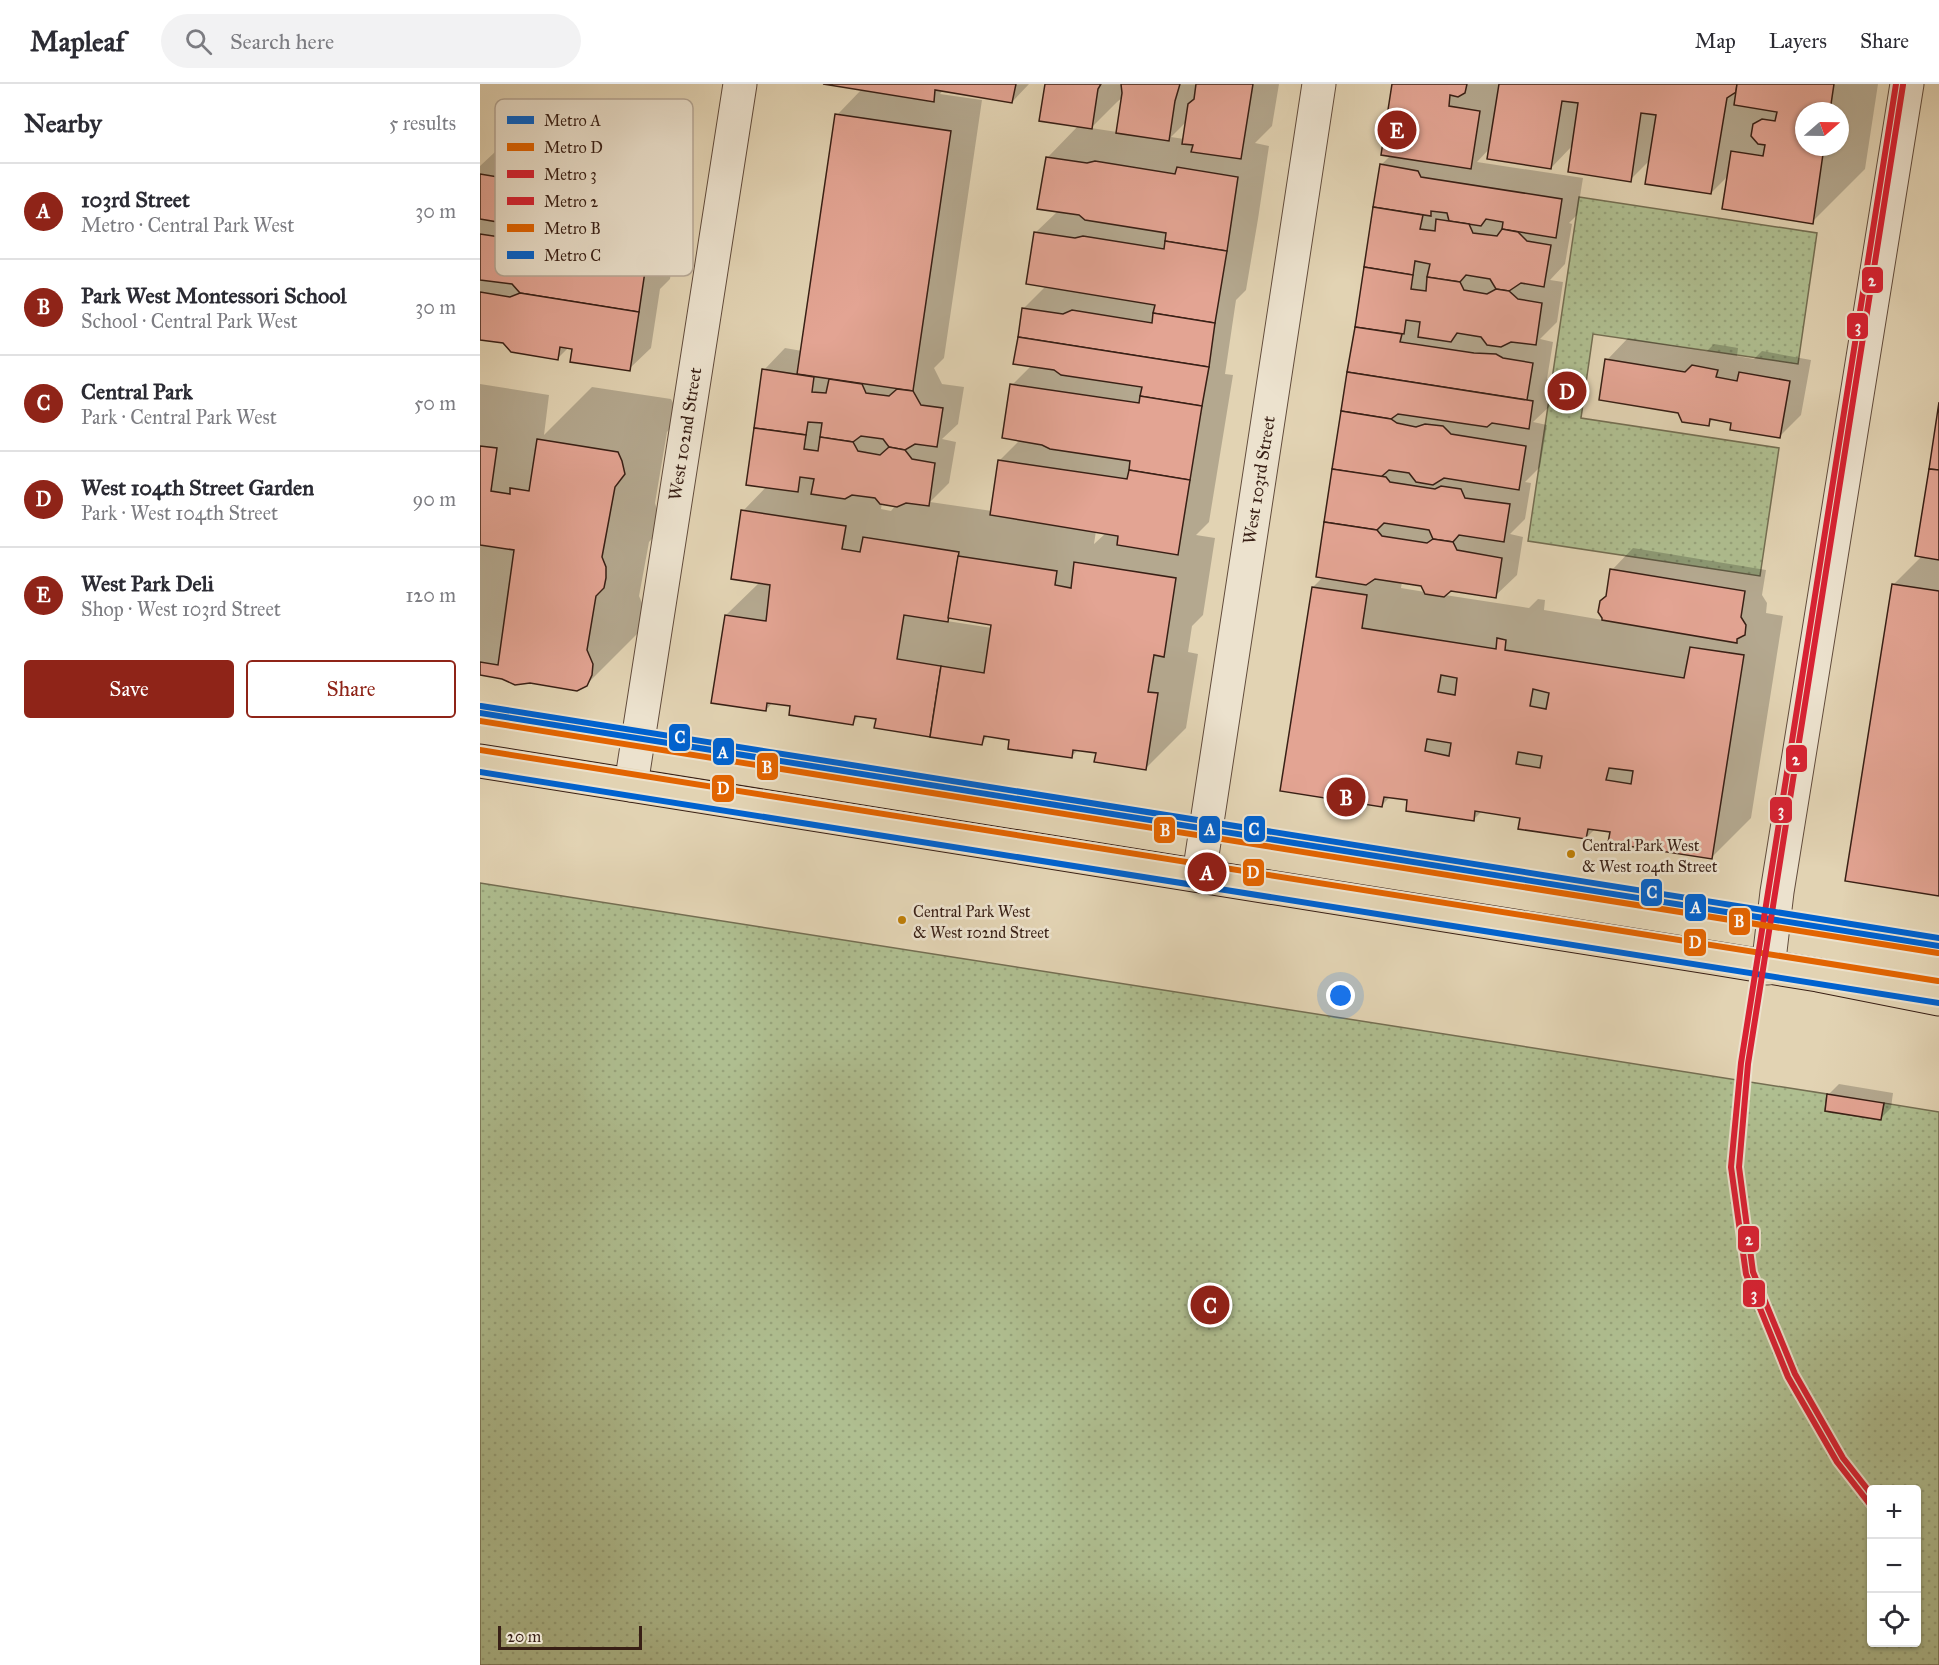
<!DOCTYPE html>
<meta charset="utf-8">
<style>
body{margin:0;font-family:"IM FELL Great Primer",serif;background:#f2f2f3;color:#2b2b33}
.controls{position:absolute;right:18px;bottom:18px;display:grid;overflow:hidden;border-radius:6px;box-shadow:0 2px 4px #0004}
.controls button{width:54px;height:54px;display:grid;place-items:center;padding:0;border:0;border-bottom:2px solid #e1e1e2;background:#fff;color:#2b2b33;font:30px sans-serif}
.compass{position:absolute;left:1315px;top:18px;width:54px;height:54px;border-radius:50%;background:#fff;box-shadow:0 2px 4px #0004;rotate:70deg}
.scale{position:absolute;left:18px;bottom:15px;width:144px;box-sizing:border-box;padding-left:6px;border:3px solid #381f15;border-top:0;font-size:16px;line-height:21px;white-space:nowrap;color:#381f15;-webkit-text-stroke:4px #ece2ce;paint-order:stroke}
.you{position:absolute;left:861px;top:912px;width:21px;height:21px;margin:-15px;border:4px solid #fff;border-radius:50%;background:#1a73e8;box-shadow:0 0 0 9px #1a73e833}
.badge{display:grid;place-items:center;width:39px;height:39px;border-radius:50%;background:#8f2418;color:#fff;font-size:20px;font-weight:700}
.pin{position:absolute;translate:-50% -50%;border:3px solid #fff;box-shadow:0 2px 6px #0006}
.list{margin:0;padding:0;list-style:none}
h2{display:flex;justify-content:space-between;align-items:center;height:78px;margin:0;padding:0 24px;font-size:26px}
h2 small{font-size:20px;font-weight:400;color:#7c7c81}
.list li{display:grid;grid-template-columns:39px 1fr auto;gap:18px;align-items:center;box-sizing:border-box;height:96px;padding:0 24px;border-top:2px solid #e1e1e2}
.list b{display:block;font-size:22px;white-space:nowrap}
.list p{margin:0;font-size:20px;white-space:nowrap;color:#7c7c81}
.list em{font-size:20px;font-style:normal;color:#7c7c81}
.actions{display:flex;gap:12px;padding:18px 24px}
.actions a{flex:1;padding:14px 0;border:2px solid #8f2418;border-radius:6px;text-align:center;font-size:21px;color:#8f2418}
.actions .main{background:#8f2418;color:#fff}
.icon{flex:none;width:33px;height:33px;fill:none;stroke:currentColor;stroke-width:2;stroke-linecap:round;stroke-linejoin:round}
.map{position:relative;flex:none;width:1459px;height:1581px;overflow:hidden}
header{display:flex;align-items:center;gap:36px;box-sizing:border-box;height:84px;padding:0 30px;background:#fff;border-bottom:2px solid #e1e1e2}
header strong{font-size:28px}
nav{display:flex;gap:33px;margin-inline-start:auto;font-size:21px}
.search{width:420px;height:54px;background:#f2f2f3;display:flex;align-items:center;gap:15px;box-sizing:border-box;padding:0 21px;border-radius:33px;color:#7c7c81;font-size:22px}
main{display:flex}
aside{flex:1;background:#fff}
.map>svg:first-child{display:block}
.park{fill:url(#park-dots);stroke:#746e52;stroke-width:1.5;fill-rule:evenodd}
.shadow{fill:#0003;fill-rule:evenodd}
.building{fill:#e3a493;stroke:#381f15;stroke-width:1.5;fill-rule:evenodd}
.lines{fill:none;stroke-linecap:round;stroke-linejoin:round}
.minor-casing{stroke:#624c3c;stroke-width:35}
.major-casing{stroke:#381f15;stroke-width:35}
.minor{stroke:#ece2ce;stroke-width:33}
.major{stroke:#e2d3b3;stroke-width:33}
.metro-1-casing{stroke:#ece2ce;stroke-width:10}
.metro-2-casing{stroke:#ece2ce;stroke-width:10}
.metro-3-casing{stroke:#ece2ce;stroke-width:10}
.metro-4-casing{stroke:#ece2ce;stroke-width:10}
.metro-5-casing{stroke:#ece2ce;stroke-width:10}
.metro-6-casing{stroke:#ece2ce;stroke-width:10}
.metro-1{stroke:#0062cf;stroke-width:6}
.metro-2{stroke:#e26401;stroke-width:6}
.metro-3{stroke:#d82233;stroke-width:6}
.metro-4{stroke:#d82233;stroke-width:6}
.metro-5{stroke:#e26401;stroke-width:6}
.metro-6{stroke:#0062cf;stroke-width:6}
.bus-dot{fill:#be7e06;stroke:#ece2ce;stroke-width:2}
.labels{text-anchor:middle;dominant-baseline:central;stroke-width:5;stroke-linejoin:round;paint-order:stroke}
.bus-label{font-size:16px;fill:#381f15;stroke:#ece2ce;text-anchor:start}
.street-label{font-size:18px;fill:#381f15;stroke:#ece2ce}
.key{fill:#ece2ce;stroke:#b6a896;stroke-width:1.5}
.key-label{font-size:16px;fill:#381f15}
.line-badge{stroke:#ece2ce;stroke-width:2}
.badge-label{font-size:16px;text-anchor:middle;font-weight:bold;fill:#fff}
</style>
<header>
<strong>Mapleaf</strong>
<div class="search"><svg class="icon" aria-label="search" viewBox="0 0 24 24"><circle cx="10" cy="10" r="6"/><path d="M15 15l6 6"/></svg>Search here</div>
<nav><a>Map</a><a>Layers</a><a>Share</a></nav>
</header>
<main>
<aside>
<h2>Nearby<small>5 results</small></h2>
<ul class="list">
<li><span class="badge">A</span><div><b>103rd Street</b><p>Metro · Central Park West</p></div><em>30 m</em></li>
<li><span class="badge">B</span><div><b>Park West Montessori School</b><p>School · Central Park West</p></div><em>30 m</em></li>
<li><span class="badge">C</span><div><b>Central Park</b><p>Park · Central Park West</p></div><em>50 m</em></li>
<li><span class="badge">D</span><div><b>West 104th Street Garden</b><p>Park · West 104th Street</p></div><em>90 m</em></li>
<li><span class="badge">E</span><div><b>West Park Deli</b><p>Shop · West 103rd Street</p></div><em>120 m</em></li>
</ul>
<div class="actions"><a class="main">Save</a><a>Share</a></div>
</aside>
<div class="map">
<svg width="1459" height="1581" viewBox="0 0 1459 1581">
<defs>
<pattern id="park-dots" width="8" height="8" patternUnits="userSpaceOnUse" patternTransform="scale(1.5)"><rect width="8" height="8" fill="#afbe90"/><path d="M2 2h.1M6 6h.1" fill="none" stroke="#97a37b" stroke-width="1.8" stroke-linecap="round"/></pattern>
</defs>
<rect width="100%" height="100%" fill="#e2d3b3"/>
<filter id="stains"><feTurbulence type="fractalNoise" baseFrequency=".00333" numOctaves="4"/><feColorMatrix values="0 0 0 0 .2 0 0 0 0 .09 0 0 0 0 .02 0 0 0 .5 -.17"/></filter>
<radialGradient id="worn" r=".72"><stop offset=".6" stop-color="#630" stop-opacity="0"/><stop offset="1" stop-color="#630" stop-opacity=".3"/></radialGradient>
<g class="park">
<path d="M1099,113L1337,149L1318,280L1113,250L1101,334L1299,364L1280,492L1048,457Z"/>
<path d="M0,799L1347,1010L1345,1027L1400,1036L1404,1019L1459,1028V1581H0ZM1392,1406H1436V1558H1392Z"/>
</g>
<g class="shadow">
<path d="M352,0H549L532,18L463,6L460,10L502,16L464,274L454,284L462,300L484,303L478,340L462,355L476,358L469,399L450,418L512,427L520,376L540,356L532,301L551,282L544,224L566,202L555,149L578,127L567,74L599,41L566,0H799L792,42L775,59L789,62L778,135L766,206L756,216L745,290L753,291L729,438L716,451L735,454L723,531L712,542L708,568L718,570L706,644L666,684L618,668L599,665L591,673L531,654L509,651L501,659L398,634L380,631L372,639L311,621L293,618L286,626L246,531L280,498L263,427L287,402L284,286L305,264L322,267L357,31L382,5ZM644,12L637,48L611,44L637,18ZM707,37L704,55L691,53ZM402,419L416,421L411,427L401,425ZM616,447L626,449L614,460ZM471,533L513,540L512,544L467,537Z"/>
<path d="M914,0H1398L1385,85L1332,138L1249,91L1231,109L1170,76L1150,96L1093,61L1071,84L1010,64L997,78L1103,94L1097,131L1089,139L1092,140L1085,180L1070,196L1083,198L1077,238L1060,255L1073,258L1067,295L1074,296L1070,322L1053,338L1067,341L1060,383L1045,398L1051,399L1045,435L1030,450L1043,453L1037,491L1015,512L970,505L965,511L1049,524L1058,515L1065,516L1064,526L1123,536L1132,486L1153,464L1286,486L1282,511L1287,519L1286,529L1303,532L1271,734L1231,774L1132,747L1115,745L1106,754L1041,732L1003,726L993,736L929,715L911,712L902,721L833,503L844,492L837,491L901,81L911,71ZM1324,27H1360V63H1324ZM922,498L942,501L945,508L921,504Z"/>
<path d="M15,68L71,77L81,71L127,79L125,88L132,90L141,81L198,90L191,135L199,136L190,195L180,205L171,264L149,285L94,264L89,263L78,274L24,258L0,254V82Z"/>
<path d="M1148,254L1227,267L1234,260L1258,264L1257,272L1274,275L1282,267L1331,276L1321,331L1300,352L1252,338L1234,334L1228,340L1127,276Z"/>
<path d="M0,300L69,311L64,351L112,303L191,315L195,323L197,336L187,348L175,419L178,429L177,449L169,458L159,512L165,526L160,547L106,601L22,594L0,590Z"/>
<path d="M1459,329V810L1367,796L1413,501L1442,472L1437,471Z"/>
<path d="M1359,1000L1413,1009L1411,1024L1400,1035L1348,1011Z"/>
</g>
<g class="building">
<path d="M343,0H536L532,19L455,6L454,18Z"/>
<path d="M565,0H621L618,5L612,45L559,37Z"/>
<path d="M641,0H700L695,17L689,57L636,49L642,9Z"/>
<path d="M716,0H773L761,75L711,68L713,61L702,60L708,20L714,15Z"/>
<path d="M912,0H987L985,9L978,13L970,11L969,22L1000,27L991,85L901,71Z"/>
<path d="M1019,0H1257L1256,8L1247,14L1231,110L1165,100L1176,31L1161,29L1151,98L1088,88L1098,19L1082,17L1071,85L1007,75Z"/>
<path d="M1257,0H1354L1350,27H1324V63H1344L1333,140L1242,125L1251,67L1283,72L1285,61L1278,60L1271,52L1273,40L1282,35L1295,37L1297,28L1254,21Z"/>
<path d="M355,30L471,47L433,307L317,290Z"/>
<path d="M566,73L607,79L615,77L695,90L697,83L758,93L747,167L685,157L686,149L605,136L599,131L557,125Z"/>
<path d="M900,80L938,87L941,93L1082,115L1076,154L1022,145L1023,138L1006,135L1001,142L969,137L967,129L951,127V132L893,123Z"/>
<path d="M0,90L48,98L58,92L106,100L105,110L116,112L118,102L177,111L168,167L49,149L41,142L0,135Z"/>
<path d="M893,123L943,131L940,145L955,147L956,135L989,140L993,149L1017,152L1022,145L1038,148L1047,157L1071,161L1064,203L1041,199L1029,207L1016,205L1010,195L986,191L980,198L947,193L950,180L935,177L933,191L884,183Z"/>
<path d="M554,148L595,154L603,152L684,165L685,157L747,167L735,239L673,229L675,221L546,200Z"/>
<path d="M49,149L168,167L159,228L40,209L32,200L0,196V150L40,156Z"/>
<path d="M884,183L933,191L931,205L946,207L947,193L980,198L984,206L1007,210L1016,205L1029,207L1038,215L1062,219L1056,261L1031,258L1021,263L1007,261L1001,253L977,249L971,258L938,253L940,238L926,236L924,250L875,243Z"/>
<path d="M0,208L30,213L40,209L159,228L150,287L90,278L92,265L80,263L78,276L31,268L23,259L0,256Z"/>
<path d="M542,224L583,230L592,226L672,239L673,229L735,239L729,283L538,253Z"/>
<path d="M875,243L922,250L920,258L994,269L1016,270L1023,274L1053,279L1047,316L867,288Z"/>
<path d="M538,253L729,283L722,322L660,312L662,303L581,291L574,286L533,280Z"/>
<path d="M1125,275L1205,288L1212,281L1238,286L1236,293L1257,297L1259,288L1310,297L1300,354L1250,346L1251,339L1230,335L1229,342L1202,338L1198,329L1119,316Z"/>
<path d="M282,285L334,293L332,308L346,309L349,295L382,300L386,309L409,312L417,305L433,307L441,321L463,324L457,363L435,360L425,366L409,363L403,355L381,352L373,358L340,353L342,339L328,338L326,351L274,344Z"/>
<path d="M867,288L1053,317L1049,345L1012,339L1007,343L918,330L911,335L861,327Z"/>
<path d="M530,300L659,319L660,312L722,322L710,396L649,386L650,377L570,365L562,361L522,354Z"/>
<path d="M1459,318V386L1449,385Z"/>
<path d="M861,327L911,335L917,339L936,343L945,340L963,342L971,350L1046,362L1039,406L964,394L953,401L936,398L929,389L909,386L901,393L852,385Z"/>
<path d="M274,344L326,351L324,365L338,367L340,353L373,358L378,367L400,371L409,363L425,366L432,375L455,379L449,422L426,419L417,423L400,420L395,414L372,411L365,415L331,410L334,395L320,393L318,408L266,401Z"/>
<path d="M57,355L138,368L142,377L145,390L135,403L122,473L126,483V494L124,504L116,512L107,566L113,580L112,591L107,602L97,607L50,599L35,601L22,595L0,591V578L18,581L34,466L0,461V362L17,364L11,407L30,410V404L49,407Z"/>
<path d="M518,376L647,395L649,386L710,396L698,471L637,461L638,452L510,431Z"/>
<path d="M852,385L906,393L910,398L955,405L961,402L981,405L985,414L1030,420L1024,458L979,451L973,458L953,455L949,446L904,439L897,446L844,438Z"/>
<path d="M1449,385L1459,386V476L1435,472Z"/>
<path d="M261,426L366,442L362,465L380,468L383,453L479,468L468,538L424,531L417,575L461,582L450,653L394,644L396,635L375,632L373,641L309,631L310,622L287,619L286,627L231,619L245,531L286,537L290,501L251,495Z"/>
<path d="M844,438L897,446L902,452L947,459L953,455L973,458L977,466L1022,474L1016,514L971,507L964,513L945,510L941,502L895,495L886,501L836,493Z"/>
<path d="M478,472L577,487L575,501L591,504L594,478L696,494L684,573L674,571L668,608L678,609L666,686L614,678L616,669L593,666L592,674L528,665L529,656L504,652L502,661L450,653L461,582L504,589L511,541L468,534Z"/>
<path d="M1130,485L1265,507L1261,533L1266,541L1265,551L1257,555V559L1122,536V534L1118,528L1120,517L1126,512Z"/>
<path d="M1412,500L1459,507V812L1365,797Z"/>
<path d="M832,503L887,511L882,544L1016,565L1017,554L1026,556L1025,566L1204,594L1210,563L1264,571L1232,775L1128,759L1130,748L1108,745L1106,755L1038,745L1040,734L995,727L994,737L926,727L927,716L904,713L902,723L800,707ZM961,591L977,594L975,611L958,608ZM1053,605L1069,609L1066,625L1050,622ZM947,655L971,659L969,672L945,667ZM1038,668L1062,672L1060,684L1036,680ZM1129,684L1153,687L1151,700L1126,696Z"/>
<path d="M1347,1010L1404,1019L1401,1036L1345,1027Z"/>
</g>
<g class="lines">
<g class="minor-casing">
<g id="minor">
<path d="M151,701L260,0"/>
<path d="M719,791L839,0"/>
<path d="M1288,884L1297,808L1427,0"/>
</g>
</g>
<g class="major-casing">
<path id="major" d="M0,677L1234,874L1338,891L1459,915"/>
</g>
<use href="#minor" class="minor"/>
<use href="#major" class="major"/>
<g class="metro-1-casing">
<g id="metro-1">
<path d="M0,629L1459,862"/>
<path d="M0,688L1459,919"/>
</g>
</g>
<g class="metro-2-casing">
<path id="metro-2" d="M0,666L1458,897"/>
</g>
<g class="metro-3-casing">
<path id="metro-3" d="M1392,1423L1357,1378L1308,1293L1266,1190L1251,1083L1261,979L1416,0"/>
</g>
<g class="metro-4-casing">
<path id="metro-4" d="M1392,1411L1363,1374L1315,1290L1273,1188L1259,1083L1268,980L1423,1"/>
</g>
<g class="metro-5-casing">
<path id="metro-5" d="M0,637L1458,869"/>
</g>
<g class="metro-6-casing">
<path id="metro-6" d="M1,622L1459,854"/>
</g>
<use href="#metro-1" class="metro-1"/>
<use href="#metro-2" class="metro-2"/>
<use href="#metro-3" class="metro-3"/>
<use href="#metro-4" class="metro-4"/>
<use href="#metro-5" class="metro-5"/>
<use href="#metro-6" class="metro-6"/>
</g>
<g class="bus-dot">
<circle cx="1091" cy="770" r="5"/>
<circle cx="422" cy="836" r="5"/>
</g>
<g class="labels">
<g class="bus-label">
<text x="1102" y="761">Central Park West<tspan x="1102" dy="21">&amp; West 104th Street</tspan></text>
<text x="433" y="827">Central Park West<tspan x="433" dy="21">&amp; West 102nd Street</tspan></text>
</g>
<g class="street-label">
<text transform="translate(205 350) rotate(-81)">West 102nd Street</text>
<text transform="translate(779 396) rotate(-81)">West 103rd Street</text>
</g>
</g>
<rect x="15" y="15" width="198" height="177" rx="9" class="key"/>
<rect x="27" y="32" width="27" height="8" fill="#0062cf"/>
<rect x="27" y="59" width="27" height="8" fill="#e26401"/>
<rect x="27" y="86" width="27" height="8" fill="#d82233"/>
<rect x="27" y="113" width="27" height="8" fill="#d82233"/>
<rect x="27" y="140" width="27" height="8" fill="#e26401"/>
<rect x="27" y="167" width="27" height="8" fill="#0062cf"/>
<g class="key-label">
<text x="64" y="42">Metro A</text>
<text x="64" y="69">Metro D</text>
<text x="64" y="96">Metro 3</text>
<text x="64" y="123">Metro 2</text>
<text x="64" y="150">Metro B</text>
<text x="64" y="177">Metro C</text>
</g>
<g class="line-badge">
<rect x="1381" y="182" width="23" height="28" rx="6" fill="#d82233"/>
<rect x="1366" y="228" width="23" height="28" rx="6" fill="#d82233"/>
<rect x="188" y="639" width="23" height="29" rx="6" fill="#0062cf"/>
<rect x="232" y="653" width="23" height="29" rx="6" fill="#0062cf"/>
<rect x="1305" y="660" width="23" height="29" rx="6" fill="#d82233"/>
<rect x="276" y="668" width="23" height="29" rx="6" fill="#e26401"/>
<rect x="231" y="690" width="24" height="29" rx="6" fill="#e26401"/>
<rect x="1289" y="712" width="24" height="28" rx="6" fill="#d82233"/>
<rect x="763" y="731" width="23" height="28" rx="6" fill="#0062cf"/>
<rect x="718" y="731" width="23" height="29" rx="6" fill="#0062cf"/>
<rect x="673" y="732" width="23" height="28" rx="6" fill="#e26401"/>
<rect x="762" y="774" width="23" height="29" rx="6" fill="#e26401"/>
<rect x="1160" y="794" width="23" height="29" rx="6" fill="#0062cf"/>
<rect x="1204" y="809" width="23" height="29" rx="6" fill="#0062cf"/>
<rect x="1248" y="823" width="23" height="29" rx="6" fill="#e26401"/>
<rect x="1203" y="844" width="24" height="29" rx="6" fill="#e26401"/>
<rect x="1257" y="1141" width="23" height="28" rx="6" fill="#d82233"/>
<rect x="1262" y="1195" width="24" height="29" rx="6" fill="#d82233"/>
</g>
<g class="badge-label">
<text x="1392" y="202">2</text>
<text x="1378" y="248">3</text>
<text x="200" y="659">C</text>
<text x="243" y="674">A</text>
<text x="1316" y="681">2</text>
<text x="287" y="689">B</text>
<text x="243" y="710">D</text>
<text x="1301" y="732">3</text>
<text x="774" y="751">C</text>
<text x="730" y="751">A</text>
<text x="685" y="752">B</text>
<text x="773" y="794">D</text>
<text x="1172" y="814">C</text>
<text x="1216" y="829">A</text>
<text x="1259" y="843">B</text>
<text x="1215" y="864">D</text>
<text x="1269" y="1161">2</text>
<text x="1274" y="1216">3</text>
</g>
<rect width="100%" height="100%" filter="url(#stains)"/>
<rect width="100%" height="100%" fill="url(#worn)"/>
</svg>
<div class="controls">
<button>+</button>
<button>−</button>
<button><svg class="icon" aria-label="locate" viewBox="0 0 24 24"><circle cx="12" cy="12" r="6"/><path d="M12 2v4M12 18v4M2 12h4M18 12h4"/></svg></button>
</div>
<svg class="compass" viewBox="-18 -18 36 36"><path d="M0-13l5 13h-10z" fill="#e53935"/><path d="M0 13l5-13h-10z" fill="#7c7c81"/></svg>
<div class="scale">20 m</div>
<div class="you"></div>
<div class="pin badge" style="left:727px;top:788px">A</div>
<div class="pin badge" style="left:866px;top:713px">B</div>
<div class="pin badge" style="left:730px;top:1221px">C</div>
<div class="pin badge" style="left:1087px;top:307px">D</div>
<div class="pin badge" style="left:917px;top:46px">E</div>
</div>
</main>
